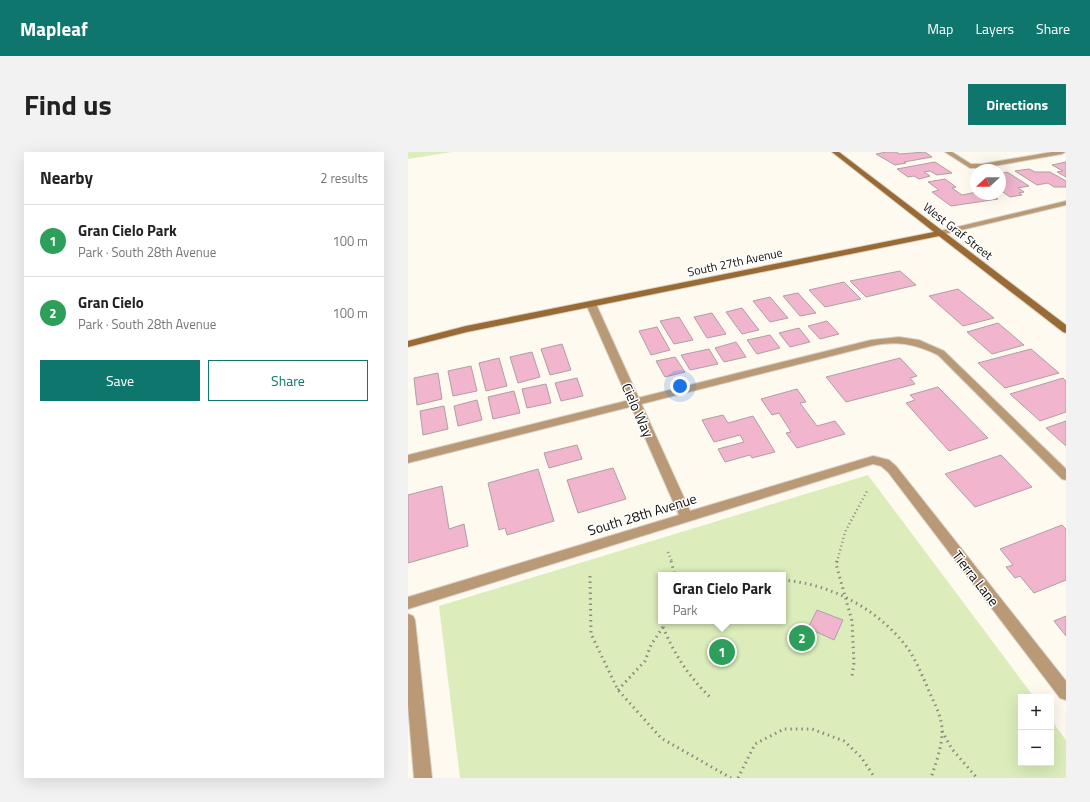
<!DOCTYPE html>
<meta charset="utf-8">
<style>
body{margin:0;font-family:"Titillium Web",sans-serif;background:#f2f2f2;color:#222}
.controls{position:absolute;right:12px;bottom:12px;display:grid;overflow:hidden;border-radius:0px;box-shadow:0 4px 16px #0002}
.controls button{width:36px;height:36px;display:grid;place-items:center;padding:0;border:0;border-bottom:1px solid #e0e0e0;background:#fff;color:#222;font:20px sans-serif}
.compass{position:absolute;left:562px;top:12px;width:36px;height:36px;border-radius:50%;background:#fff;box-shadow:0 4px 16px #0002;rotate:248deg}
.you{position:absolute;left:272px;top:234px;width:14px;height:14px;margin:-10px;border:3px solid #fff;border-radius:50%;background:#1a73e8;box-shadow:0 0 0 6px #1a73e833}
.badge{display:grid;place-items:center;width:26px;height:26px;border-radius:50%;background:#0f766e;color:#fff;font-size:13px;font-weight:700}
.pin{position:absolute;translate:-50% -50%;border:2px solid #fff;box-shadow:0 1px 4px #0006}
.popup{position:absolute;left:250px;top:420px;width:128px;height:52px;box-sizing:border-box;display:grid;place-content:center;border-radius:0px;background:#fff;filter:drop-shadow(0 1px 3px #0005);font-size:13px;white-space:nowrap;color:#767676}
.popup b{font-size:15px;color:#222}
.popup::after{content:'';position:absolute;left:50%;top:100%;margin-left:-8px;border:8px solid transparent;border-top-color:#fff}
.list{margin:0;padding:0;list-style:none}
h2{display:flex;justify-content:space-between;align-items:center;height:52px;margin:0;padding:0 16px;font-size:17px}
h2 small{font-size:13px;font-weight:400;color:#767676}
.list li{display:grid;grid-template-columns:26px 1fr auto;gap:12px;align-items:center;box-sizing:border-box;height:72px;padding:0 16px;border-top:1px solid #e0e0e0}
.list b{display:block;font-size:15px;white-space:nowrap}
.list p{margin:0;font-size:13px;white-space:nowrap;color:#767676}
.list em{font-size:13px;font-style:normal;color:#767676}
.actions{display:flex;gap:8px;padding:12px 16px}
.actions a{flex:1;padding:9px 0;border:1px solid #0f766e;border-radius:0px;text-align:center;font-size:14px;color:#0f766e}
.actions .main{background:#0f766e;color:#fff}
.map{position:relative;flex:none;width:658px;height:626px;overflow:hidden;border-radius:0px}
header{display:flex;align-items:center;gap:24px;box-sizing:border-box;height:56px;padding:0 20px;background:#0f766e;color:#fff}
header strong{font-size:19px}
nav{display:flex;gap:22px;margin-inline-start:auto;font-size:14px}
.intro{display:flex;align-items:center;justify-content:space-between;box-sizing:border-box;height:96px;padding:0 24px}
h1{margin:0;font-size:28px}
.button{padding:10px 18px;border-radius:0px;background:#0f766e;color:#fff;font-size:14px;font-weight:700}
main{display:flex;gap:24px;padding:0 24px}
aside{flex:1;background:#fff;border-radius:0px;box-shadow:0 4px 16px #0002}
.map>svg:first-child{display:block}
.green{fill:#dcedbb;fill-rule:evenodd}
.building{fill:#f1b5ce;stroke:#ae9fa5}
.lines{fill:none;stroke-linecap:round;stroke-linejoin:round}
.lane-casing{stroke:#d8d4ca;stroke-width:2}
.street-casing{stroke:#d8d4ca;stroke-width:2}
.secondary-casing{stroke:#d8d4ca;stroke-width:2}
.path-far1{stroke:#8c8981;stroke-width:2.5;stroke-dasharray:1 3;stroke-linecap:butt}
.path{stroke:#8c8981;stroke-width:3;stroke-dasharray:1.5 4;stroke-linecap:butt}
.lane{fill:#ba9977;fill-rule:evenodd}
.street{fill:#ba9977;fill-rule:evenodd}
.secondary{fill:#996a34;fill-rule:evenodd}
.labels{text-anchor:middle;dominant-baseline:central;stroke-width:3;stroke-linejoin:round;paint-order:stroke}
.far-street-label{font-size:12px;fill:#0e0d08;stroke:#fff}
.street-label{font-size:14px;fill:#0e0d08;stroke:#fff}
</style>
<header>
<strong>Mapleaf</strong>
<nav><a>Map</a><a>Layers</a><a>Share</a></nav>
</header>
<div class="intro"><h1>Find us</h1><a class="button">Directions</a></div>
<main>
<aside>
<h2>Nearby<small>2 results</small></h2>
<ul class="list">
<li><span class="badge" style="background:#2e9e5b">1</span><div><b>Gran Cielo Park</b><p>Park · South 28th Avenue</p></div><em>100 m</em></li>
<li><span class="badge" style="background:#2e9e5b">2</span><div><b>Gran Cielo</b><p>Park · South 28th Avenue</p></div><em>100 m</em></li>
</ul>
<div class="actions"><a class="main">Save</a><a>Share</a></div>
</aside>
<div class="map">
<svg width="658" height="626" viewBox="0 0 658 626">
<rect width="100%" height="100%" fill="#fffaef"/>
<g class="green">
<path d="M0,0H44L0,7Z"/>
<path d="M460,323L626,545H613V611H643V568L658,588V626H52L31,454ZM253,423H375V469H253Z"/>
</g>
<g class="building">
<path d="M479,0H489L491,2L517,0L524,5L496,10L498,11L487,13L468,2Z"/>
<path d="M527,10L544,21L529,23L522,19L516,20L522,24L511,27L506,24L500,25L489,17Z"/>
<path d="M658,10V25L649,20L655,19L644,13Z"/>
<path d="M621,17L627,20H642L658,29V35H646L640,31L629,33L607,19Z"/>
<path d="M599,20L621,34L610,36L616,40L611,41L614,43L602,45L592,38V22Z"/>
<path d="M537,27L548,35L544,36L554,43L568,40V42H582L590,47L543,54L524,40L531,38L520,30Z"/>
<path d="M492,119L508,133L458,145L442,129Z"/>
<path d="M436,130L453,147L417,155L401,138Z"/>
<path d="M550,137L586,166L555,174L521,144Z"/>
<path d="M390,141L408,161L392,164L375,144Z"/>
<path d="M362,145L380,166L362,170L345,149Z"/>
<path d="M334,156L351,178L334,182L318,160Z"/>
<path d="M304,161L318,182L299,186L286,165Z"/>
<path d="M271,165L285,188L266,192L252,169Z"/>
<path d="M419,169L431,182L412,187L400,174Z"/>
<path d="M590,171L616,193L584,202L559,180Z"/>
<path d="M249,175L262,198L243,203L231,179Z"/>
<path d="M391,176L402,190L382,195L371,181Z"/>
<path d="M362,183L372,196L349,202L339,188Z"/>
<path d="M328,190L338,205L316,210L307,196Z"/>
<path d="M154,192L163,218L142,223L133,197Z"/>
<path d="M301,197L310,212L282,218L273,203Z"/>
<path d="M623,197L651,221L597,236L570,211Z"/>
<path d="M124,200L132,225L110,231L102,205Z"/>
<path d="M267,205L277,220L257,225L248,209Z"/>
<path d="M91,206L99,234L78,239L71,211Z"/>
<path d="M492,206L509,224L502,226L507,232L438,250L418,225Z"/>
<path d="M63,214L69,239L45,244L40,219Z"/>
<path d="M30,221L34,247L9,253L6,226Z"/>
<path d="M169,226L175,244L153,249L147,231Z"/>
<path d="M655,226L658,229V260L632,269L602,242Z"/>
<path d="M138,232L143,251L119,256L114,237Z"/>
<path d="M530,235L580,286L541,299L498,251L507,248L502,243Z"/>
<path d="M389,237L398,250L392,251L409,274L427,269L437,282L389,296L378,281L383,280L371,261L364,263L353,247Z"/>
<path d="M106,239L112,261L85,267L80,245Z"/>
<path d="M69,248L74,268L50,274L46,254Z"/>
<path d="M36,254L40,277L15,283L12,259Z"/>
<path d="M315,263L320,271L345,264L367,300L344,306L342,303L317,310L310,297L336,290L332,283L306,290L294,268Z"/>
<path d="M658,269V294L638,276Z"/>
<path d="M169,293L174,307L141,316L136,301Z"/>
<path d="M593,303L624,335L567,355L537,322Z"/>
<path d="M205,316L218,347L170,361L159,328Z"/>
<path d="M130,317L146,369L99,383L97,376L91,378L80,331Z"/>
<path d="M34,334L41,377L56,372L60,394L0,411V343Z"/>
<path d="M654,373L658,377V428L626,441L612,424L607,426L598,415L605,413L592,397Z"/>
<path d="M409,458L435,468L426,488L400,476Z"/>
<path d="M658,464V484L646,469Z"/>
</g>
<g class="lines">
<g class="lane-casing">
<g id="lane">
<path d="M537,0H544L563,12H574L644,0H657L654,2L574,16H562Z"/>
<path d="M491,185L511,188L536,199L658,317V328L654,327L530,203C507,192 488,188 463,194L0,311V303L463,188Z"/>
</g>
</g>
<g class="street-casing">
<g id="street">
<path d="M658,49V53L532,83L528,81L532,79Z"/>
<path d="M183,149L188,152L282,359L465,304L481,308L488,314L658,529V548L652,546L480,320L473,314L465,312L0,457V445L271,363L178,152Z"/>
<path d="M0,462L5,464L7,468L24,626H6L0,553Z"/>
</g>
</g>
<g class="secondary-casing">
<path id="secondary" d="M424,0H431L658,173V181L655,180L531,84L59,180L0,195V189L58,174L526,80Z"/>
</g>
<g class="path-far1">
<path d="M260,400L264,410"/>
<path d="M429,410L437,380L459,339"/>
</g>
<g class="path">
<path d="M263,409L267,423"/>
<path d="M429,409L428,412L444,469L446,511L444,524"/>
<path d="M182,424L183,482L210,538L253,586L323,626"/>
<path d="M375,428C424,432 472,458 501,498C509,511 515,525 521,539C526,551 533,563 534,576C535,593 528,610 523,626"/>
<path d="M375,435L377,450L375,460"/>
<path d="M255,475C266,502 281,525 302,545"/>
<path d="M210,538L237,509L243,493L259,469"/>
<path d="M534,579L544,597L569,626"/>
<path d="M330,626L347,592L376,577H404L436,589L453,605L467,626"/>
</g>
<use href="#lane" class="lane"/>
<use href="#street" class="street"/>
<use href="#secondary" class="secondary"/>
</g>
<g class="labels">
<g class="far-street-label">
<text transform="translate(550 79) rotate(38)">West Graf Street</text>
<text transform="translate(327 110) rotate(-12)">South 27th Avenue</text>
</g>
<g class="street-label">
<text transform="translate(230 258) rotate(66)">Cielo Way</text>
<text transform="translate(234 362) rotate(-17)">South 28th Avenue</text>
<text transform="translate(568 426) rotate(52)">Tierra Lane</text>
</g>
</g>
</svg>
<div class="controls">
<button>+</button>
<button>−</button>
</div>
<svg class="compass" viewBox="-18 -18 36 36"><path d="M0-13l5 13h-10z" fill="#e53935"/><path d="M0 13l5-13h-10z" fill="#767676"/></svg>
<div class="you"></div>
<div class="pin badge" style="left:314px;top:500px;background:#2e9e5b">1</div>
<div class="popup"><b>Gran Cielo Park</b>Park</div>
<div class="pin badge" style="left:394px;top:486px;background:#2e9e5b">2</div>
</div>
</main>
